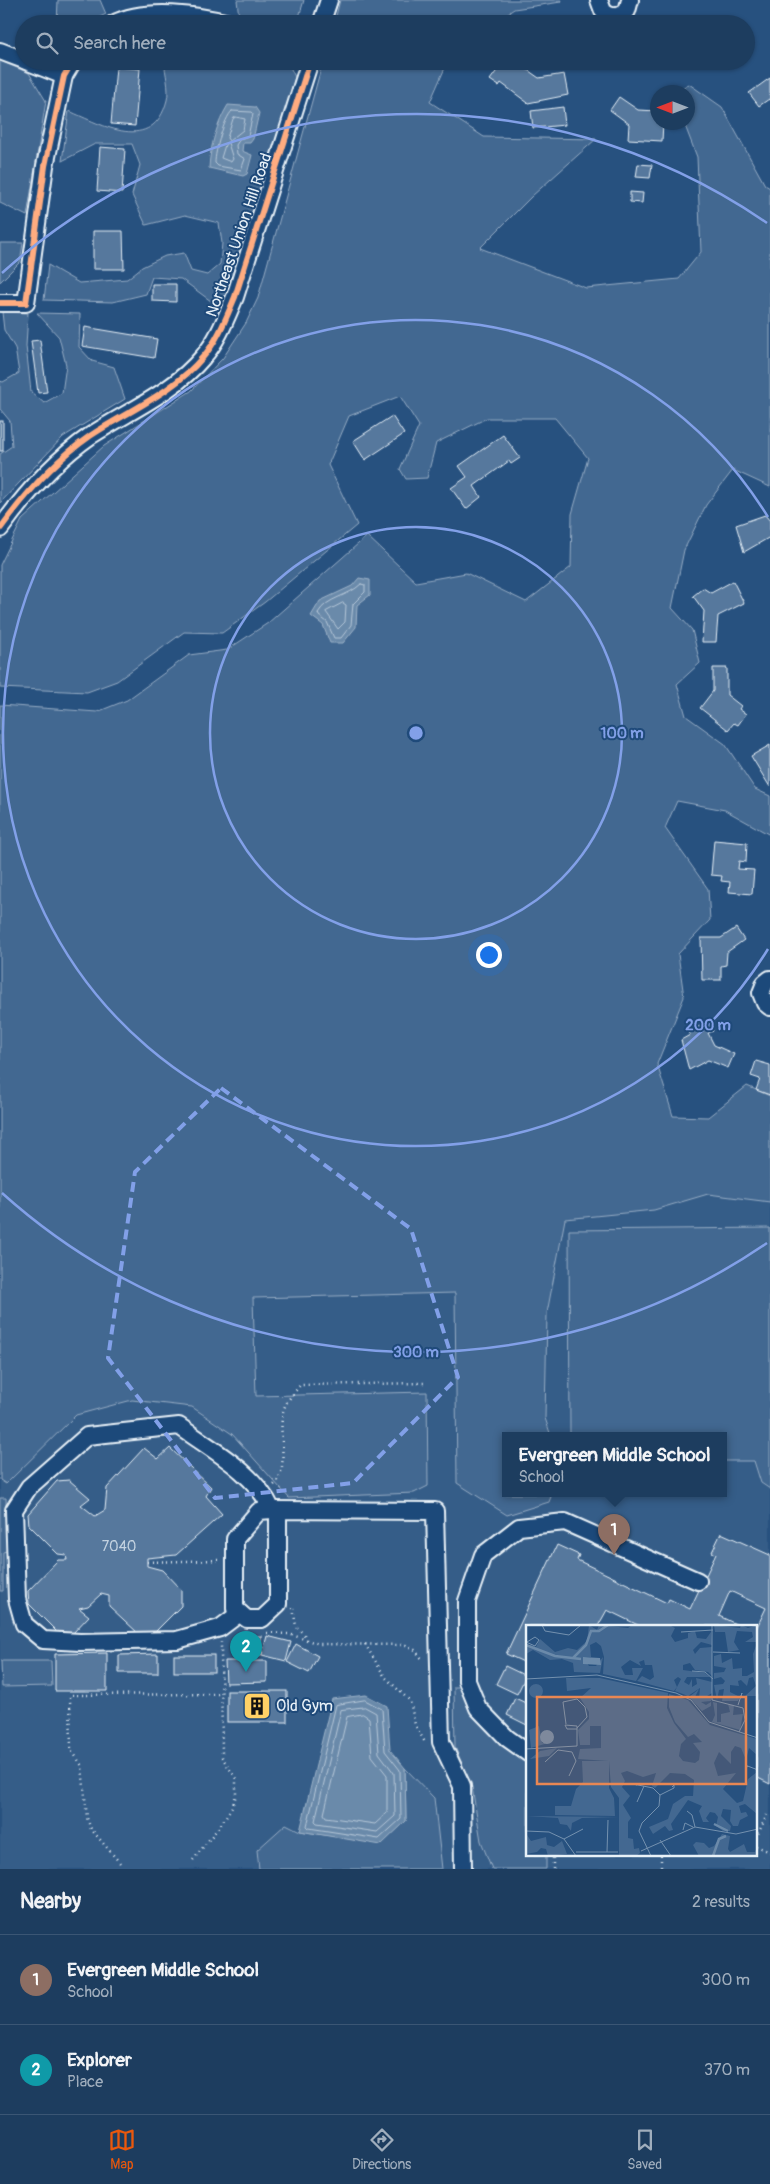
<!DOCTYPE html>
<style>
body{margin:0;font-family:Pangolin,sans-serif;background:#254465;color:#f1f3f6}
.compass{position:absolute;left:650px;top:85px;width:45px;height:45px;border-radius:50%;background:#1d3d5f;box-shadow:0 1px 4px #0004;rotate:270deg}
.you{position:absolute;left:488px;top:954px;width:18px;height:18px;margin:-12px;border:4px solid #fff;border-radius:50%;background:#1a73e8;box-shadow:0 0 0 8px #1a73e833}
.badge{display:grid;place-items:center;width:32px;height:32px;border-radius:50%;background:#ea580c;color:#fff;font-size:16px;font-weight:700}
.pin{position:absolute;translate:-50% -41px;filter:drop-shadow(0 1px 2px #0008)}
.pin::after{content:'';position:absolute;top:26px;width:18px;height:15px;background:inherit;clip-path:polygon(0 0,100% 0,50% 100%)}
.popup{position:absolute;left:502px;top:1432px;width:225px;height:65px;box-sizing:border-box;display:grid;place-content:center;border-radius:0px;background:#1d3d5f;filter:drop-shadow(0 1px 4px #0005);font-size:16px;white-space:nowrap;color:#a0aebd}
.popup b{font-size:19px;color:#f1f3f6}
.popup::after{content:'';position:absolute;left:50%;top:100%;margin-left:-10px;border:10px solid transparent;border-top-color:#1d3d5f}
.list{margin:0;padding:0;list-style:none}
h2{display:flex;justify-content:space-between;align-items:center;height:65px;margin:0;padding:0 20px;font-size:21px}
h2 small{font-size:16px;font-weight:400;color:#a0aebd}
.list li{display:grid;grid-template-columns:32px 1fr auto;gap:15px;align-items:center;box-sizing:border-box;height:90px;padding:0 20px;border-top:1px solid #3b5674}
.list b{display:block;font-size:19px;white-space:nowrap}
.list p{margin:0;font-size:16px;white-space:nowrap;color:#a0aebd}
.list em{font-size:16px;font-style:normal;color:#a0aebd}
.icon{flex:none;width:28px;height:28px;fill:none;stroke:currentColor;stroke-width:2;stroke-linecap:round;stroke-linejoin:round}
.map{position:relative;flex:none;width:770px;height:1869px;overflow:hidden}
.search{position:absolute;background:#1d3d5f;box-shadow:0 1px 4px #0004;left:15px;right:15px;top:15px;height:55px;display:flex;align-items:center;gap:12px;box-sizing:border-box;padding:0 18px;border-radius:28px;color:#a0aebd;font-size:19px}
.sheet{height:245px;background:#1d3d5f}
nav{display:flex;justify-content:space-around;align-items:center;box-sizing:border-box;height:70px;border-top:1px solid #3b5674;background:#1d3d5f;font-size:14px;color:#a0aebd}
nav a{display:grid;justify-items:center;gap:2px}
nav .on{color:#ea580c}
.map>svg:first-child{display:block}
.built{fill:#355d88;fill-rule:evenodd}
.green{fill:#436891;stroke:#96acc4}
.water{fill:#6b8aaa;stroke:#9db3c9}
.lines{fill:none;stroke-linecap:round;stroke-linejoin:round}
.shore{stroke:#b6c8d9;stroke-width:1}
.building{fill:#57789d;stroke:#e8f1f8}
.minor-casing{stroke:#e8f1f8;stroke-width:20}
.path{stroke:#e8f1f8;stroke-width:2.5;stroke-dasharray:1 4;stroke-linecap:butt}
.minor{stroke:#1f4a7a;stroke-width:16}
.cycleway-casing{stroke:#1f4a7a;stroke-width:9}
.cycleway{stroke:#ffac80;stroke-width:6}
.marked{fill:none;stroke:#82a0e8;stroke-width:4;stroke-dasharray:10 6;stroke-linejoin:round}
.ring{fill:none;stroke:#82a0e8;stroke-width:2.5}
.labels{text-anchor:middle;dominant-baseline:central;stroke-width:4;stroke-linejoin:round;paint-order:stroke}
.number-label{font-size:14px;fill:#c4d3e1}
.street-label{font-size:16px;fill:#e8f1f8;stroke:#1f4a7a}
.poi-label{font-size:16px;fill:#e8f1f8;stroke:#1f4a7a;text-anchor:start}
.inset-river{fill:none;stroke:#6b8aaa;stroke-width:2.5}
.inset-road{fill:none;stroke:#7491af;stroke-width:1}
.view{fill:#e88753;fill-opacity:0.15;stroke:#e88753;stroke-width:2.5}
.inset-edge{fill:none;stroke:#e8f1f8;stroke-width:2.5}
.centre{fill:#82a0e8;stroke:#1f4a7a;stroke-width:2.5}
.ring-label{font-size:15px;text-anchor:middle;font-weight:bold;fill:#82a0e8;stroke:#1f4a7a;stroke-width:4;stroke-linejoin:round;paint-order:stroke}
</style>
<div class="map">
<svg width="770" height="1869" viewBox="0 0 770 1869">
<rect width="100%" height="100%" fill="#27517f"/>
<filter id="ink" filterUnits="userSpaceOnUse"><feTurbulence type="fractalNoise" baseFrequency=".02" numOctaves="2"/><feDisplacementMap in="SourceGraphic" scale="10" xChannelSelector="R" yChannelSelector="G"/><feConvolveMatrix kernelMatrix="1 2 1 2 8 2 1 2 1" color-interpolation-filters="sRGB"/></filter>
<g filter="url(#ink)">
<path class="built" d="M0,751L650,1139L770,1138V1869H0ZM505,1436H723V1494H505ZM528,1626H756V1855H528Z"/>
<g class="green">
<path d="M58,0H100L106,14L86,24H57Z"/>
<path d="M237,0H304L297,24H256L239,17Z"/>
<path d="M340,0H562L561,2L514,9L492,24H334Z"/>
<path d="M0,61L29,73L46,101L27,216L0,203Z"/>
<path d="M164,61H287L295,77L251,231L229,292L219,307L181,279L152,277L146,294L113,302L44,300L48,265L79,283L127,279L142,267L165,256L184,253L191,271L207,275L220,264L222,243L219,223L185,215L146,225L132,195L140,165L132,144H95L62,161L69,111C102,125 153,155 167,100C170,89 165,72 164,61Z"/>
<path d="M323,61H448L430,102L484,137L596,139L532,196L480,248L586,288L679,279L701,252L697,157L684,123L688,122V92H674L689,84L722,107L765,185L770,188V487L733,470L706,505L684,550L672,608L692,630L700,663L677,684L686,716L725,744L755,789L770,796V835L725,810L677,801L665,828L708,889L710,920L678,954L684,997L657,1064L673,1116L708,1117L747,1086L770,1096V1202L708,1194L654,1210L565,1219L547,1313L545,1418L551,1436H505V1494H552L549,1502L507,1515L457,1483L455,1293L253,1298L256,1396L427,1392L428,1486L414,1493L289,1498L232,1434L192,1407L132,1400L76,1415L6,1484L0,1480V705L97,712L127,700L189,655L227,650L268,623L367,536L416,582L466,573L526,602L571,567L572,514L588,458L555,418H487L436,443L427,478L406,479L400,469L419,426L400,396L349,416L328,465L357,525L265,602L222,633L184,632L117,681L87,692L0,688V565L22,520L104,446L191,391L223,358L246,323L258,298Z"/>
<path d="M0,243H23L20,262L0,282Z"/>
<path d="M2,312L28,313L26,346L31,392L44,403L62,393L66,365L59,337L37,313L80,314L79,347L92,361L114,367L125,399L63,437L0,503V454L12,446L10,421L0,409V381L3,382L19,373L15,348L4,330Z"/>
<path d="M770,1228V1489L761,1483L754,1461H723V1436H570L569,1230Z"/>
<path d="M0,1498H6L7,1551L3,1552V1591H0Z"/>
<path d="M1,1661H51L52,1686L2,1687Z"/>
<path d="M454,1687H463L471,1710L525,1761L528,1768V1855H546V1869H492L481,1841L472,1787L455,1747Z"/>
<path d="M405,1768L434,1798L442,1869H259L257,1850L286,1824L300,1831L381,1844L406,1821Z"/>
</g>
<g class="water">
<path d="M228,105L255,107L259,113L253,139L250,143H243L242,151L252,155L247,174L243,176L209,168C210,147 217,123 228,105Z"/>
<path d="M359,578L370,580V595L357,605L356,627L343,643H330L323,625L311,616L320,601L352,586Z"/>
<path d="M366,1695L387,1706L390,1750L405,1768L406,1821L381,1845L300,1831L332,1699Z"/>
</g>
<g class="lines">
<g class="shore">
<path d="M232,111L251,112L253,114L248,136L240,139L236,145L237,154L245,159L241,170L218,166L215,163C215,151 224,118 232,111Z"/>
<path d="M236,117L245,119L243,130L229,141L227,138L233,119Z"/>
<path d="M228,143L233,159L231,162L221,158L225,145Z"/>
<path d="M361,584L365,585V592L353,604L351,625L341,638H334L327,622L319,616L318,613C327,597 348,597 361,584Z"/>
<path d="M343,603L346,605L345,622L338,629L326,612Z"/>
<path d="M365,1700L382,1709L385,1751L400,1770L401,1819L379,1839L309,1828L307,1826L336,1705Z"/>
<path d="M365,1707L376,1713L379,1753L394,1773L395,1816L377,1832L317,1823L315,1821L341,1710Z"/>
<path d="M363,1714L369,1718L372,1756L387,1775V1813L375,1824L326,1817L324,1814L347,1717Z"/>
</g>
</g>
<g class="building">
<path d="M504,61H515L539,78L564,74L568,95L528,103L501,83L499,86L490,80Z"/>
<path d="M116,67L140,69L135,126L111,124Z"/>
<path d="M770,78V101L769,99L759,106L749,93Z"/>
<path d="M619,97L638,110L658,111V122H663L662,141L628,139L629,124L610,110Z"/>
<path d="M563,107L565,125L533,128L531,111Z"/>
<path d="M100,147L125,149L122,193L97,191Z"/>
<path d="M638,164L652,165L650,178L636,177Z"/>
<path d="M630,192L643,193L642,203L630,202Z"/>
<path d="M93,231H123L124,269H93Z"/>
<path d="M152,284H176V302L152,301Z"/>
<path d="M85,327L157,339L154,358L82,346Z"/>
<path d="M40,340L47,392L38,393L31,341Z"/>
<path d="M392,416L404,434L365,460L353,441Z"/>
<rect x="0" y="421" width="3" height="30"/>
<path d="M503,435L520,458L511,464L509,461L474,486L481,497L466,509L451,488L467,477L459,466Z"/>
<path d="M765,515L770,521V537L744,552L736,525Z"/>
<path d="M733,581L744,603L718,616L716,642H702L704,611L693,596L703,588L711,593Z"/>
<path d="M713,668H727V695L741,706L739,709L746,714L738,725L734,723L728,730L700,708L713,691Z"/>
<path d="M770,745V787L751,756Z"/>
<path d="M714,840L747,843L746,862L739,861L738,869L754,870L752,894L729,892L730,882L721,881L722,876L711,875Z"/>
<path d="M736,928L744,940L727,952L726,965L721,966V980H702L701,938H721Z"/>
<path d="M709,1022L713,1031L708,1033L714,1045L734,1054L728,1068L708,1060L689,1070L681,1040L690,1035L689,1031Z"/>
<path d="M756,1061L770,1065V1095L756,1090L760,1079L751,1076Z"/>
<path d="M144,1448L158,1459L170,1448L211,1487L206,1496L222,1514L176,1555L147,1558V1566L162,1570L181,1590V1606L153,1634H139L109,1606V1596L101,1594L88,1606L79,1608L89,1616L72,1634L60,1635L29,1604L28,1591L58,1560H67L66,1555L58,1554L29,1525L28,1514L57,1481L69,1480L90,1498L81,1505L95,1516L105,1510L107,1488Z"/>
<path d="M721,1533L770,1555V1784L756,1777V1629L766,1608L730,1591L719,1616L740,1626H640L607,1610L598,1626H528V1664L506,1654L557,1545L579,1555L577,1560L667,1603L669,1599L690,1609L716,1554L712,1552Z"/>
<rect x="237" y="1636" width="24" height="19"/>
<path d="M267,1636L291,1642L286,1661L262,1655Z"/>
<path d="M296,1644L318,1656L309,1673L287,1662Z"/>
<path d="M107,1653V1691H55V1654Z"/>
<path d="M158,1654V1673H119V1655Z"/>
<rect x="174" y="1655" width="40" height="17"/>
<path d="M225,1661H267V1682L226,1683Z"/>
<path d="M505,1666L526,1676L517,1694L496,1684Z"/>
<rect x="227" y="1691" width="60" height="31"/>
<path d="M515,1698L528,1704L527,1725L507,1715Z"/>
</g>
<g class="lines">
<g class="minor-casing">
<g id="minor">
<path d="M599,0L603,11C611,18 618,18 627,11L630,0"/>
<path d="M113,24C145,7 200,15 233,24"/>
<path d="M321,24L329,0"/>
<path d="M0,51L24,60"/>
<path d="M26,61L64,76"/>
<path d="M0,303H26L45,166L64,76L73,61"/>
<path d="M0,529C26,493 54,461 90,436C128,411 173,393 203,357C218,340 226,318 235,297L310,61"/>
<path d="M770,979L765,983L761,993L765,1003L770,1007"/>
<path d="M278,1511V1604L262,1619H247L235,1609V1539L259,1511L272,1510L435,1511L441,1742L462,1786L463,1869"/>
<path d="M240,1613L220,1628L177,1640L80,1642L43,1640L24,1624L17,1599L14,1510L29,1487L87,1436L179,1426C212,1450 255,1472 272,1510"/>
<path d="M528,1753L507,1738L478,1708L467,1681V1601L483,1555L519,1527L565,1522L698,1581"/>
</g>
</g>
<g class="path">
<path d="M274,1485C292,1467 274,1427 286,1404C289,1398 296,1391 300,1385L424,1383"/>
<path d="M147,1562L220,1560"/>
<path d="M293,1608L296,1626L307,1638"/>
<path d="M267,1633L289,1634L319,1644L406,1645L415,1650L423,1660"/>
<path d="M365,1644L385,1677L410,1701L415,1725L426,1744"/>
<path d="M756,1838L767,1815"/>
<path d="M756,1846L770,1852"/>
<path d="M661,1855V1869"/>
<path d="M193,1860L222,1823L233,1805L236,1795V1779L222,1757L221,1642"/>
<path d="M120,1863L91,1829L87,1818L82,1766L71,1749L70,1695L221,1694"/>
<path d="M553,1869V1855"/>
</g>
<use href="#minor" class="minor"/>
<g class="cycleway-casing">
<g id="cycleway">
<path d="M0,303H26L45,166L64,76L73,61"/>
<path d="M0,529C26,493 54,461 90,436C128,411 173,393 203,357C218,340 226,318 235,297L310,61"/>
</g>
</g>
<use href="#cycleway" class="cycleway"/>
</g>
</g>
<path class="marked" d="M221,1088L411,1229L458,1377L353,1483L215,1498L108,1358L135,1172Z"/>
<g class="ring">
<circle cx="416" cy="733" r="206"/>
<path d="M768 949A413 413 0 1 1 768 517"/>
<path d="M767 1243A619 619 0 0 1 2 1193M2 273A619 619 0 0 1 767 223"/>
</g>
<defs>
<g id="building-square" transform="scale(1.4375)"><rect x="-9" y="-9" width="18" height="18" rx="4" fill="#ffd166" stroke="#1f4a7a"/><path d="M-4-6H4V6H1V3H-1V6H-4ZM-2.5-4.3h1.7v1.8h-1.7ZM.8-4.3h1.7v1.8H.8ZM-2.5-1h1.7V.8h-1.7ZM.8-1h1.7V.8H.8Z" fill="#111"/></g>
</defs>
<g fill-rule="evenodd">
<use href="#building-square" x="257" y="1706"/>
</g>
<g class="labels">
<g class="number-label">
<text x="119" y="1546">7040</text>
</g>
<g class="street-label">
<text transform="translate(239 235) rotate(-71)">Northeast Union Hill Road</text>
</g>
<g class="poi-label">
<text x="276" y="1706">Old Gym</text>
</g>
</g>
<g transform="translate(526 1625)">
<rect width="231" height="231" fill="#27517f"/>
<path d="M63,0L71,5L73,0L102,3L106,0H143L149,3L145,11L149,17L162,13V8L169,6L171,13L180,14L185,7L186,20L175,17L167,25L169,29L174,23L186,22V51L182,47L169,45L164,38L157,40V45L179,48L184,52H161L158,57L163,60L166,54V62L171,59L170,53L186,57V68L178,73H185V76L175,77L180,80L185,77V81L176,86L163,72L173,64L169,72L173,73L174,63L162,71L149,66L155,54L152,52L148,55L151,62L148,66L111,56L116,51L124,55L128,52L126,40H119L118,35L113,37L115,41L104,35L95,42L99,50H107L106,43H117L110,56L77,49L78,32L75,21L70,17L64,20L65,32H57L63,41H70L77,32L74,48L48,47L47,38L36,34L24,35L7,25L0,29V19L10,22L14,14L29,27L42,23L51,25L61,16ZM188,0L214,3L215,0L222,3L231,0V17H219L227,12L226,7L211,6L208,17L213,25L202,27L199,7H189ZM231,18V71H219L230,61L227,52L223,53L221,61L215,55L212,56L213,61L204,60V67L214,72L212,76H196L198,64L193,65L191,75L188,60L197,59L199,56L195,52L188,54V48L198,47L200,43L188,41V31L195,29L196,38L206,33L207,44L216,43V51H221L228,47L227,29ZM40,53H74L142,68L141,83L148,98L160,114L155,119L153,131L157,136L169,138L173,135L174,127L167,118L176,117L168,109L162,112L149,97L143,82V69L162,75L184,100L231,114V130L223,123L220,135L215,123L209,121L205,127V139L193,127L188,138L192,151L210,148L197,164L211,178L217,176L222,154L231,147V189L219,179L213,181L215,188L220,187L222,191L214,195L212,201H207L204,196L205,185L197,184L195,191L205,201L204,206H197L190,201L192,192L189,188L184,187L180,193L183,197H177L173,186L176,181L162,175L145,199L147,205L143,206L139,201L127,209L123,202L142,194L147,179L159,171H167L168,155L159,149L144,148L129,163L126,161L130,148L117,152L101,146L95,148L99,156L96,162L104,171L97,180L105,193L102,197V213L107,214L108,224L113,223L114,228L110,231H93V192L56,193L46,198L45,206L41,200L34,199L32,193L1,191L93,192V173L85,162L83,136V163L88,173L89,191L29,190V181H45L50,164L57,157L56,136H82L52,134L54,124L75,123V101H64V120H54L52,105L63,94V87L54,73L65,63L41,66ZM3 66a7 7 0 1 1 14 0a7 7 0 1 1-14 0ZM187,77L191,78V97H195V89L204,87L202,79L208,80L207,90L217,89L214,105L186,97L189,90ZM13,101L16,118H22L5,123L3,105ZM31,123L23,131L4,134L14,126ZM196,209L204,211L202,224L204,227L218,219L221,227H229L231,222V231H173L167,220L170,217L178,218L183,223L188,221ZM1,210L5,216L20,212L21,220L28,222L36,216L41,229L22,231L20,224L15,223L11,227L0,229Z" fill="#436891"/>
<path d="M57,32L74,33L75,40L57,39ZM14 112a7 7 0 1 1 14 0a7 7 0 1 1-14 0Z" fill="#6b8aaa"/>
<path class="inset-river" d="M0,20L29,31L55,34M47,33L60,20L65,6H73L82,0M188,199L202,206M187,231L193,214L200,211"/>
<path class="inset-road" d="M16,0L19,6L43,10L55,0M186,0V75L217,83L219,95L213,107M155,7L187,5M0,17L9,21L13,15L9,12L1,17M187,27L214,28M166,46L179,47L187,54M0,54L71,50L150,68L165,75L183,97L232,113M212,80L216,68L215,71M40,99L37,77L51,74L59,82L61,92L51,103M0,124L51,121V101L39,100L41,104H51M19,137L32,125L46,127L50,136L43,151M222,142L219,140L232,145M111,160L107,159L127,163L134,170L133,181L116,198L113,206L125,231M134,170L148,163V160L146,162M111,177L118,161M161,186L166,190L169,202M157,205L159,198L167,202M0,206L23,207L38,214L57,204M38,214L50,231M134,215L145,231M115,226L169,202L210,209L232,204M50,227H92M81,227L82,195"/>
<path class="view" d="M11,72H220V159H11Z"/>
<rect width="231" height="231" class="inset-edge"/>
</g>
<circle cx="416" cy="733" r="8" class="centre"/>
<g class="ring-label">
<text x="622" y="738">100 m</text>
<text x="708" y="1030">200 m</text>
<text x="416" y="1357">300 m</text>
</g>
</svg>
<svg class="compass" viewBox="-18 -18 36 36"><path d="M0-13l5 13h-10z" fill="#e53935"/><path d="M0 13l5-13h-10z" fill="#a0aebd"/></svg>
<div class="you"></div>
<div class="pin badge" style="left:614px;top:1555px;background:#8d6e63">1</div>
<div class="popup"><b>Evergreen Middle School</b>School</div>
<div class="pin badge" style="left:246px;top:1672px;background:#0f9aa8">2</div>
<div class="search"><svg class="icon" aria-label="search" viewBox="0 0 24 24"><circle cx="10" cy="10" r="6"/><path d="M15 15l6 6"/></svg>Search here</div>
</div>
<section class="sheet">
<h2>Nearby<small>2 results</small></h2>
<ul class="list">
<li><span class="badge" style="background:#8d6e63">1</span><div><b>Evergreen Middle School</b><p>School</p></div><em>300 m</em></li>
<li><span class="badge" style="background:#0f9aa8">2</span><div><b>Explorer</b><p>Place</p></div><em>370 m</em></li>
</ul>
</section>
<nav>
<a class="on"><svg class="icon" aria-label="map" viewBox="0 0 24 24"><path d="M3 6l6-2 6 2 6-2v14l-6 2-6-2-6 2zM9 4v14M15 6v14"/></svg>Map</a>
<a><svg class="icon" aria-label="directions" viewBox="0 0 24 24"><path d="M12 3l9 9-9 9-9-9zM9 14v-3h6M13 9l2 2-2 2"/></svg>Directions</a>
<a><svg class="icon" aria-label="saved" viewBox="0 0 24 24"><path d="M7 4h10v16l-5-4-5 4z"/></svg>Saved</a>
</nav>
